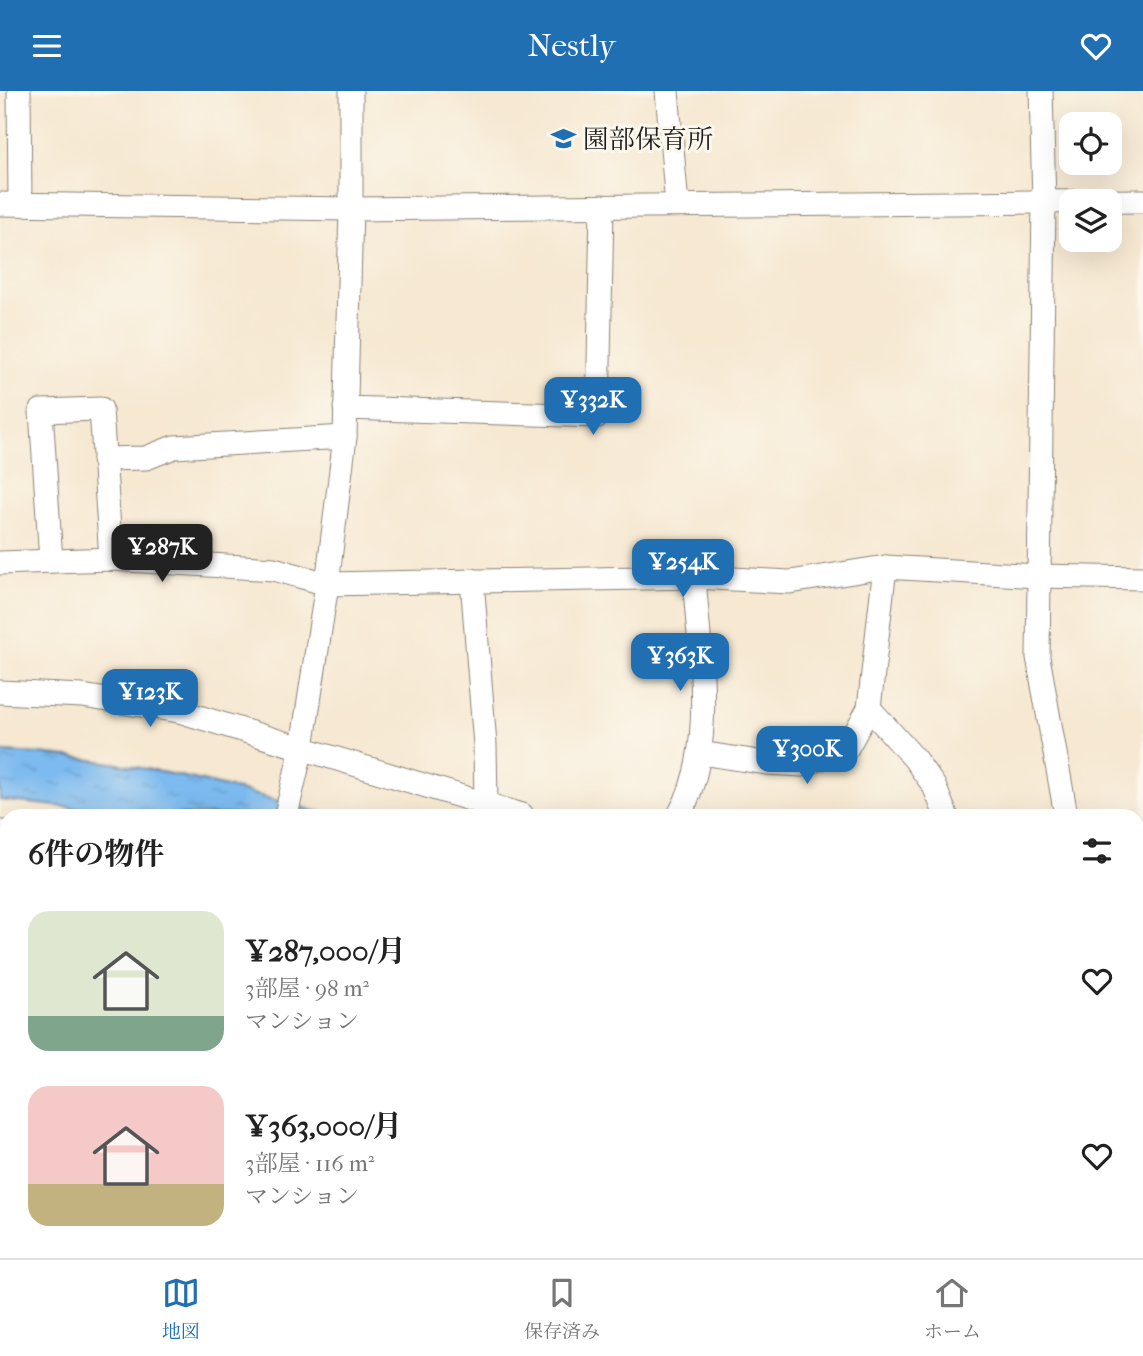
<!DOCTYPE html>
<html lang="ja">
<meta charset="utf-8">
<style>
body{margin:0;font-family:"IM FELL French Canon","Noto Serif JP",serif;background:#f2f2f2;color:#222;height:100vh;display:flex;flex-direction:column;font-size:26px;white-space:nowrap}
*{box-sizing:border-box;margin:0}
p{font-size:23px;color:#767676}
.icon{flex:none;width:38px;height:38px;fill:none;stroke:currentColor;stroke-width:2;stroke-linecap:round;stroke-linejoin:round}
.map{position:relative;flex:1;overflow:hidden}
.panel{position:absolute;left:0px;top:718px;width:1144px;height:450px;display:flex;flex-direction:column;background:#fff;border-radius:21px 21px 0 0;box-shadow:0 7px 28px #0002}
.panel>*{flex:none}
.tools{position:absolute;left:1059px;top:21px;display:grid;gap:14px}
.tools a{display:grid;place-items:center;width:63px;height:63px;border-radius:14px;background:#fff;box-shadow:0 7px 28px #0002;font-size:35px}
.price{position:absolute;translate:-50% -60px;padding:0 16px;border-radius:14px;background:#1f6fb2;color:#fff;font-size:23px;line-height:46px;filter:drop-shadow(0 2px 4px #0008)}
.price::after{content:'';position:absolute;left:50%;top:42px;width:21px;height:16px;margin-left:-10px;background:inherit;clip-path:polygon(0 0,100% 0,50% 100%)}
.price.selected{background:#222;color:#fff}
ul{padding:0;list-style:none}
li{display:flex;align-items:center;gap:21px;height:175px;padding:0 28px}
li span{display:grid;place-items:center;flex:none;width:196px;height:140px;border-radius:21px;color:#555}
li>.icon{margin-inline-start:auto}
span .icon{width:84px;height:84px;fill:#fffc;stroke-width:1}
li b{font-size:30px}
h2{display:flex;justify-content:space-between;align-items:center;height:84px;padding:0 28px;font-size:30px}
header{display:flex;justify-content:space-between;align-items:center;height:91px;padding:0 28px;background:#1f6fb2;color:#fff;font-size:32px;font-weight:600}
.tab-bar{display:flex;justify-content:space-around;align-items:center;height:98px;border-top:2px solid #e0e0e0;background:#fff;font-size:19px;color:#767676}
.tab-bar a{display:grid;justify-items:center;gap:4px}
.tab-bar .selected{color:#1f6fb2}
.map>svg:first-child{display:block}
.water{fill:url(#water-ripples);stroke:#4c6b86;stroke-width:2}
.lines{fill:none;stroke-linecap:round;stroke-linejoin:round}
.minor-casing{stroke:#898276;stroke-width:25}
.minor{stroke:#fff;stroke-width:23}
.labels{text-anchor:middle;stroke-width:6;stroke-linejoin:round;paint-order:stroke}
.poi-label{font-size:26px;fill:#1c1c1c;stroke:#fbf7ec;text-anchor:start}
</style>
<header><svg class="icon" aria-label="menu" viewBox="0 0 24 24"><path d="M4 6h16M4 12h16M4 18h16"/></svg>Nestly<svg class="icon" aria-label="heart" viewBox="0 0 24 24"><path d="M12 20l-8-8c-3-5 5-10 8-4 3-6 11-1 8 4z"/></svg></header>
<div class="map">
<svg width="1143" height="1167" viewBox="0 0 1143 1167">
<defs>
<pattern id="water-ripples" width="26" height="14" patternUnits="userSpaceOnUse" patternTransform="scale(1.75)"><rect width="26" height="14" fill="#7bbaef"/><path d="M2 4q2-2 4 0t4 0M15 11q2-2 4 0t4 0" fill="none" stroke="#6a9fcc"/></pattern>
</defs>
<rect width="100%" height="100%" fill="#fbf7ec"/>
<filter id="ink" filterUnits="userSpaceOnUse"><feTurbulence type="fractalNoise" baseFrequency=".0143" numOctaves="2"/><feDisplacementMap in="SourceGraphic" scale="14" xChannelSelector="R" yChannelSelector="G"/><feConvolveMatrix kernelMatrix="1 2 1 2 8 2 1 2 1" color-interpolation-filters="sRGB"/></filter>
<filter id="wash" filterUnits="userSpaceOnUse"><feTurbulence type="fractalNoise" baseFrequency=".00686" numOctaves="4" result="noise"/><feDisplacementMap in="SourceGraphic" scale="28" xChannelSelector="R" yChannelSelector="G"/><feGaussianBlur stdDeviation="1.57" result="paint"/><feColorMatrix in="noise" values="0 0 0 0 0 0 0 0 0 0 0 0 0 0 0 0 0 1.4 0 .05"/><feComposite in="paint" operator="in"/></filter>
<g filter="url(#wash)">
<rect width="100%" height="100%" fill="#f6e8d1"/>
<g class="water">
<path d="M 0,661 C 112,664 222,693 329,724 L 137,724 L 113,718 L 85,718 L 0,709 Z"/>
<path d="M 992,1160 L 1025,1160 L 1031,1167 L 997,1167 Z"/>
<path d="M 1058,1160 L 1098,1160 L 1102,1167 L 1060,1167 Z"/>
</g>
</g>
<g filter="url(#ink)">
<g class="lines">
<defs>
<g id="minor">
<path d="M 19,0 L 20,113"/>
<path d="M 667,0 L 677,114"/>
<path d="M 1041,0 L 1044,110 L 1038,566 L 1066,724"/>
<path d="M 0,113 L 351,118 L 1143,110"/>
<path d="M 345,317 L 598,325 L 602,115"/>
<path d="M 104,368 L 146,367 L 174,356 L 345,346"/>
<path d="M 51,470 L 41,320 L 101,318 L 111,468"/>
<path d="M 0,472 L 111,468 L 274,478 L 327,493 L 694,486 L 790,491 L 885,476 L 1037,485 L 1143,487"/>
<path d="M 885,476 L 869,617 L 914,667 L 934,695 L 946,724"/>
<path d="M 472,489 L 485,654 L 486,712"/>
<path d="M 0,601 L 82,605 L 179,620 L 522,724"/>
<path d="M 700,662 L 766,672 L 802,674 L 847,657 L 869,617"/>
<path d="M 286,724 L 302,656 L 327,493 L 345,346 L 351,118 L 351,0"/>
<path d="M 679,724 C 717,657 699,561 694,486"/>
<path d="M 0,741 L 7,741"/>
<path d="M 1138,878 L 1143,877"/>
<path d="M 0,940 L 7,940"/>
<path d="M 1138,999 L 1143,1009"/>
<path d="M 1138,1145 L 1143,1152"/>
<path d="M 0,1151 L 7,1151"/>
<path d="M 456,1160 L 520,1164 L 520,1167"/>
<path d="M 651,1160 L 654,1167"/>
<path d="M 43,1167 L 44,1160"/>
<path d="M 202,1167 L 202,1160"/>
</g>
</defs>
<use href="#minor" class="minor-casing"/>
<use href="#minor" class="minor"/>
</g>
</g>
<defs>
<symbol id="school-bare" viewBox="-9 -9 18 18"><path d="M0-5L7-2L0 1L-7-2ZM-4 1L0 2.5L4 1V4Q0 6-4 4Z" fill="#1f6fb2" stroke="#fbf7ec" stroke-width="2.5" paint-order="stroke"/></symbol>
</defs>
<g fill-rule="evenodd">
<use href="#school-bare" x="546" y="30" width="35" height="35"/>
</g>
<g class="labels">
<g class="poi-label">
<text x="583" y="57">園部保育所</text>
</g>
</g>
</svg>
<div class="tools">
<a><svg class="icon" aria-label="locate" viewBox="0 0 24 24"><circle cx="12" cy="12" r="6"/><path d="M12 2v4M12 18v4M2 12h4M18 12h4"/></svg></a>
<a><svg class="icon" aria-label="layers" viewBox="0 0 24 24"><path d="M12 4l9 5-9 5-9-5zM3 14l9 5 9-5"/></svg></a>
</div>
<b class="price" style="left:593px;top:346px">¥332K</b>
<b class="price selected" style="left:162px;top:493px">¥287K</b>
<b class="price" style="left:683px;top:508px">¥254K</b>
<b class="price" style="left:680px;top:602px">¥363K</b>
<b class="price" style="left:150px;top:638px">¥123K</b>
<b class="price" style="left:807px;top:695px">¥300K</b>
<section class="panel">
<h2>6件の物件<svg class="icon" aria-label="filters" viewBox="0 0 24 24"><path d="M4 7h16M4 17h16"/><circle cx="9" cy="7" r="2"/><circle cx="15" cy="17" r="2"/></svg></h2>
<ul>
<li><span style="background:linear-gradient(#dfe7d0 75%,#7fa58c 0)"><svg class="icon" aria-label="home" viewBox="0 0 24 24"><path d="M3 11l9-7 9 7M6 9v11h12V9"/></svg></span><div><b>¥287,000/月</b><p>3部屋 · 98 m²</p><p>マンション</p></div><svg class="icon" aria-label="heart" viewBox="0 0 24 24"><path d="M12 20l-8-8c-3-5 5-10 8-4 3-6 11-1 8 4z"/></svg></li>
<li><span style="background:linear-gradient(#f6c9c9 70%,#c2b280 0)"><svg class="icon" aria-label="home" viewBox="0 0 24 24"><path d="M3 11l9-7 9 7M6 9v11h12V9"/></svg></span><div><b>¥363,000/月</b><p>3部屋 · 116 m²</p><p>マンション</p></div><svg class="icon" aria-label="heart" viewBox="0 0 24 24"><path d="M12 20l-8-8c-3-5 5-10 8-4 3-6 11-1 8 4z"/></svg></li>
</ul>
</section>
</div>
<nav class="tab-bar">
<a class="selected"><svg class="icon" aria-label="map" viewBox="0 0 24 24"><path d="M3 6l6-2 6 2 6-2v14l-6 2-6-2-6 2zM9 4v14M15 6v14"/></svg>地図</a>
<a><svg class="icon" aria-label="saved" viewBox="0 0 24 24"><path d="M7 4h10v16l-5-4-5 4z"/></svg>保存済み</a>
<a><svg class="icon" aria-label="home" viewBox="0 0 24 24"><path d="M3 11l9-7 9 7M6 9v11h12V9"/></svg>ホーム</a>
</nav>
